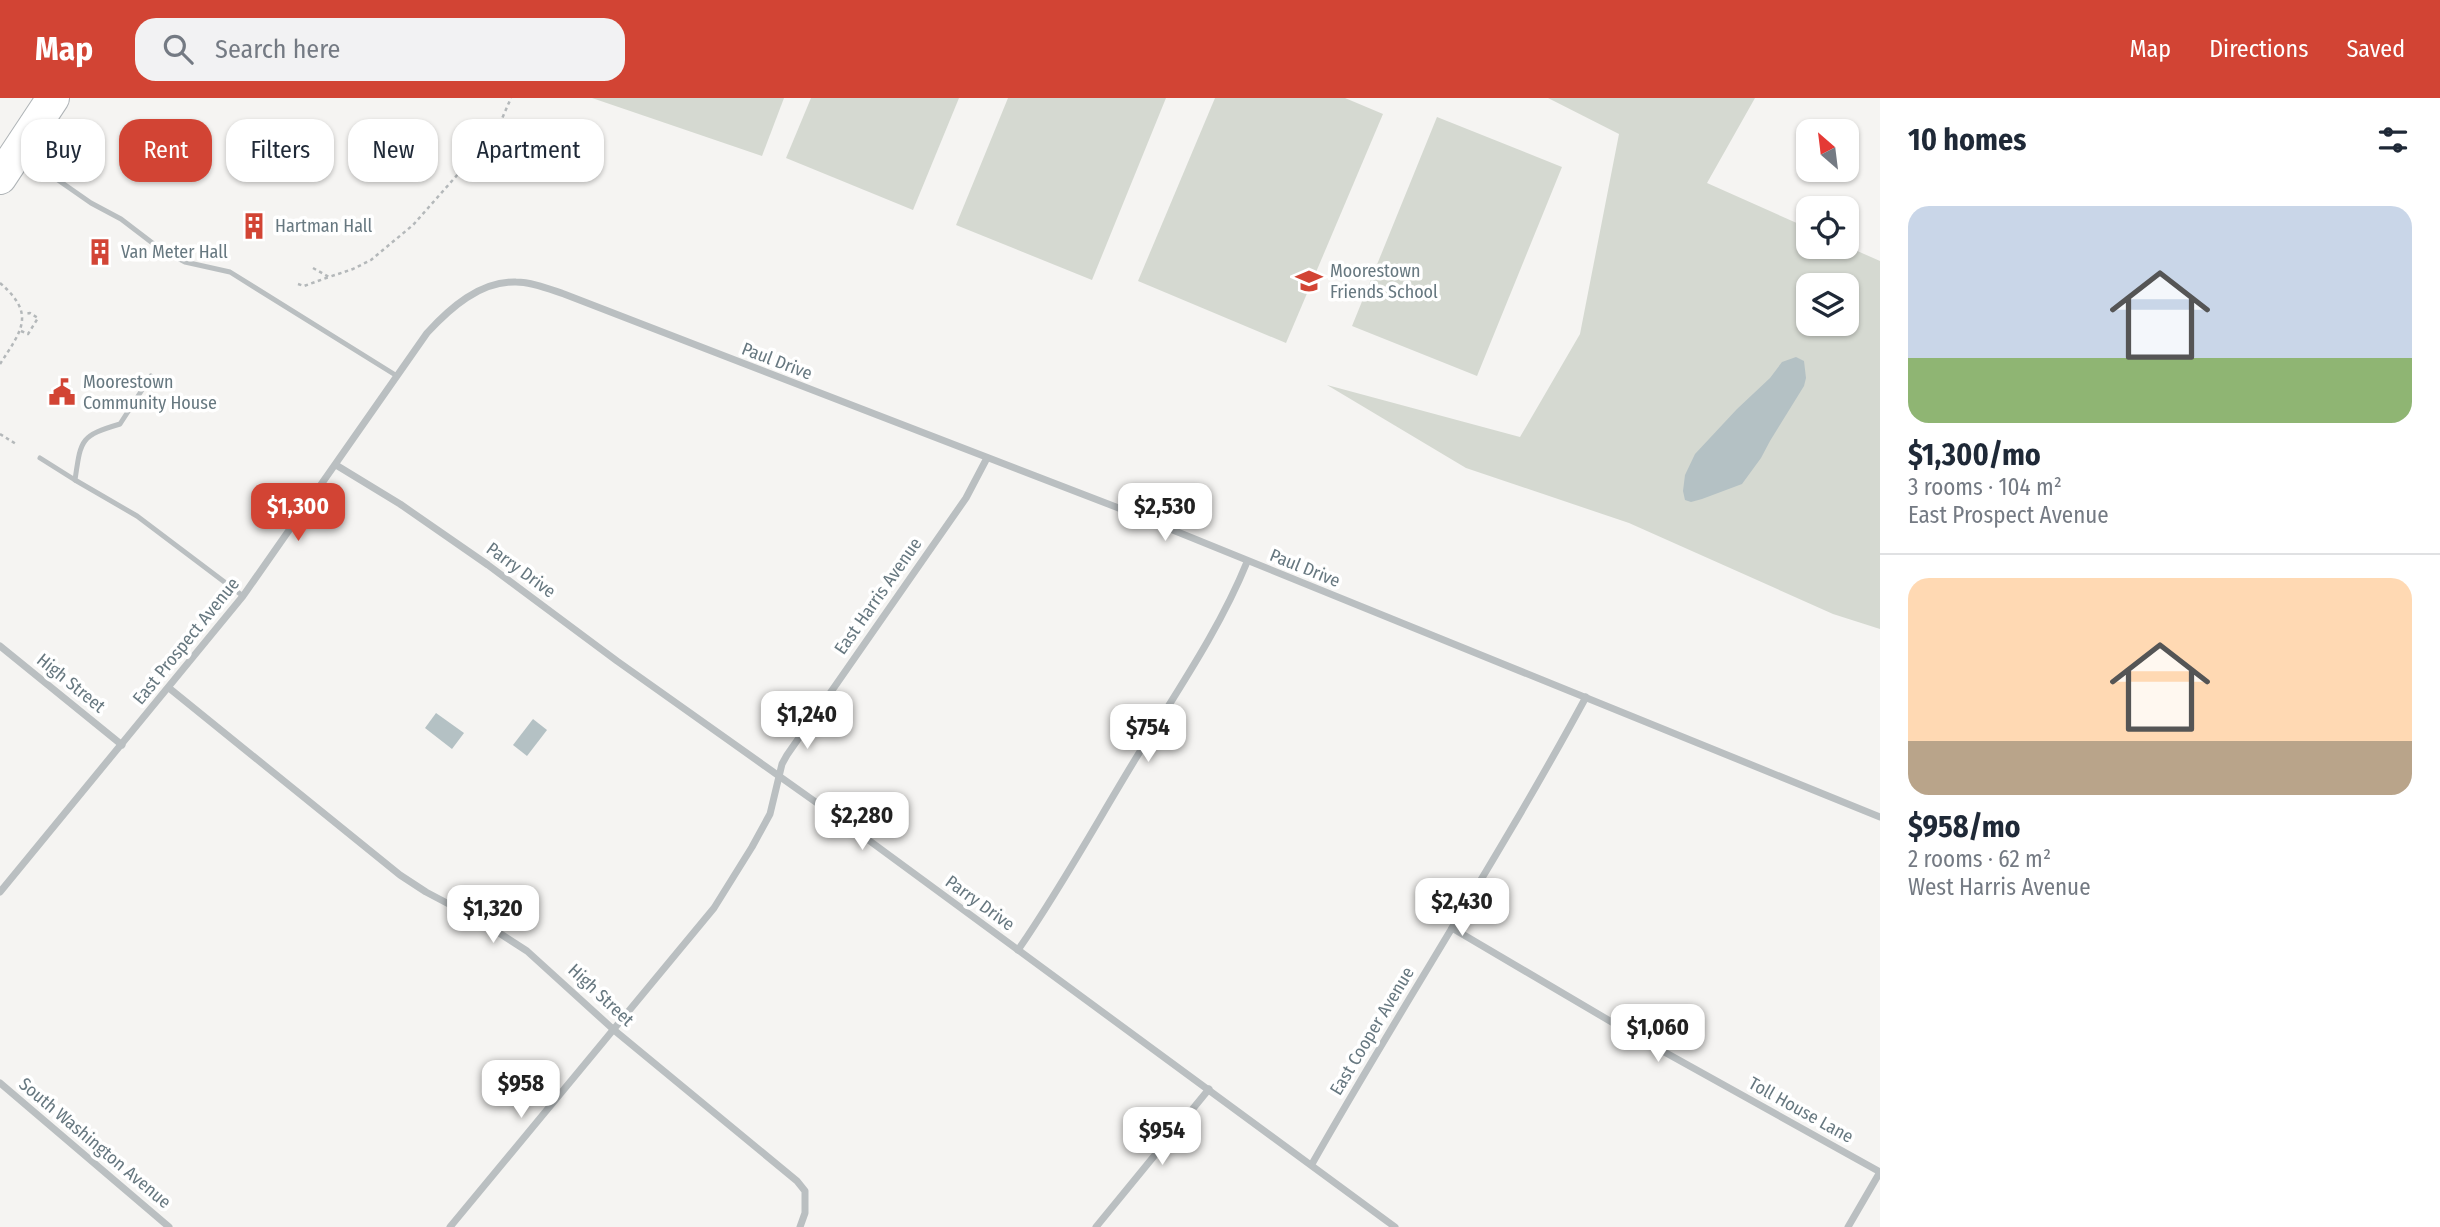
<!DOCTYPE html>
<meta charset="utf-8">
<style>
body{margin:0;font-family:"Fira Sans Condensed",sans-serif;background:#f2f2f3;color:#1f2937;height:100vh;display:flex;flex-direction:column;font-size:26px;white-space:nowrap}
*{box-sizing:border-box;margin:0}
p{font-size:23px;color:#747a83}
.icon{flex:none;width:38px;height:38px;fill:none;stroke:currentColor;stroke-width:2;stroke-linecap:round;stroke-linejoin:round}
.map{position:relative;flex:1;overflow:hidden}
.drawer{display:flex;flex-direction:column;background:#fff;width:560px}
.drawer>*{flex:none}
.guide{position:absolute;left:21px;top:21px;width:665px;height:63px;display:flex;gap:14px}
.needle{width:46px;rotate:332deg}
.buttons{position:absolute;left:1796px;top:21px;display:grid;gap:14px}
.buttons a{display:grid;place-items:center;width:63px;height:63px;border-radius:14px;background:#fff;box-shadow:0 2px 5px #0004;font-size:35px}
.price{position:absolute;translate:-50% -60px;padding:0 16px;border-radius:14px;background:#fff;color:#222;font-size:23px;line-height:46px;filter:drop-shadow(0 2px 4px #0008)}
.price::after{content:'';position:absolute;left:50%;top:42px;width:21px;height:16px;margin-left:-10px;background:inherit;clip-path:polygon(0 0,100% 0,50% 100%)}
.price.selected{background:#d24434;color:#fff}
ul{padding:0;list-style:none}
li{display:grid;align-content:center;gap:14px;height:371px;padding:0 28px}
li+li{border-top:2px solid #e0e1e3}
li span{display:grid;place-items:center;height:217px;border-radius:21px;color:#555}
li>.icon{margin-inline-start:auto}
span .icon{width:126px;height:126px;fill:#fffc;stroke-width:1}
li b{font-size:30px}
h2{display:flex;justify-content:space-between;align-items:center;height:84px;padding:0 28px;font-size:30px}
.tag{padding:0 24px;border-radius:21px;background:#fff;box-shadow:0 2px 5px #0004;font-size:24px;line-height:63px}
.tag.selected{background:#d24434;color:#fff}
header{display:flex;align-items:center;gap:42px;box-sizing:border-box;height:98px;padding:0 35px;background:#d24434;color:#fff}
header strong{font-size:33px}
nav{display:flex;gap:38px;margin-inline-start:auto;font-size:24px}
.search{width:490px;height:63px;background:#f2f2f3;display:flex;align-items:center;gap:18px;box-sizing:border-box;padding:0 24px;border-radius:21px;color:#747a83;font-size:26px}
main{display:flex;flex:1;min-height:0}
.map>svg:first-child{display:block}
.green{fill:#d5d9d1;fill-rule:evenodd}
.water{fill:#b4c1c4}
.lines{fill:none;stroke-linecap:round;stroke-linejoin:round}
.primary-casing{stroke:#aeb3b6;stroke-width:34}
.path{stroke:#b4b8ba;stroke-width:2.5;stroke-dasharray:3.5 3.5;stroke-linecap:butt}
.service{stroke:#babfc1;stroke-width:5}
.minor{stroke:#babfc1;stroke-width:7}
.primary{stroke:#fff;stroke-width:32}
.labels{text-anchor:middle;stroke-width:7;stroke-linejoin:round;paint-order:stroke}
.poi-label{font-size:18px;fill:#677880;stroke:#fff;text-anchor:start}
.street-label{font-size:18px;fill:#677880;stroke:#fff}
</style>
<header>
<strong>Map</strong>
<div class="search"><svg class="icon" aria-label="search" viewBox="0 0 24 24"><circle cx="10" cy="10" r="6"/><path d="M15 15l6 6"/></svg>Search here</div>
<nav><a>Map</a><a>Directions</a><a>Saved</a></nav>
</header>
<main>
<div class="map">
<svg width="1880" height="1129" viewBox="0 0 1880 1129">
<rect width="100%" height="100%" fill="#f5f4f2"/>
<g class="green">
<path d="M 592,0 L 784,0 L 762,58 Z"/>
<path d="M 811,0 L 959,0 L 913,112 L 786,60 Z"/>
<path d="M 1008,0 L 1166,0 L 1092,182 L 956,127 Z"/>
<path d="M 1215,0 L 1345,0 L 1383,16 L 1286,245 L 1138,183 Z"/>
<path d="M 1548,0 L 1755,0 L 1707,85 L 1808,130 L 1808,149 L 1846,148 L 1880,163 L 1880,531 L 1833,516 L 1629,425 L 1466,370 L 1327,287 L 1520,339 L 1580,236 L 1619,36 ZM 1808,187 L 1846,187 L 1846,226 L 1808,226 Z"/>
<path d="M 1437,19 L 1562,69 L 1477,278 L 1352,228 Z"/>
</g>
<g class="water">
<path d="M 1796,259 L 1804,263 L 1806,280 L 1804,288 L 1770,343 L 1761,360 L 1742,386 L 1702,401 L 1691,404 L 1685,402 L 1683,393 L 1685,377 L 1695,356 L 1737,311 L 1770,280 L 1782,264 Z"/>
<path d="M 436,615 L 464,635 L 452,651 L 425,630 Z"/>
<path d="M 533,621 L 547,632 L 527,658 L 513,647 Z"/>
</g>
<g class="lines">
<defs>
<path id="primary" d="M 0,80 L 53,0"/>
</defs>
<use href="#primary" class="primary-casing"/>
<g class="path">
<path d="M 313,170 L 329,179 L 353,171 L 371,162 L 413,127 L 497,32 L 511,0"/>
<path d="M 0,185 C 36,216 22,232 0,266"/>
<path d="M 298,186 L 304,188 L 329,179"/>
<path d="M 21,233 L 28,236 L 38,220 L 30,215 L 24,216"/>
<path d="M 0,336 L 16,346"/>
</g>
<g class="service">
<path d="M 25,59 L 91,105 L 121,121 L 159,150 L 185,164 L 230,174 L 397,278"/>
<path d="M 151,278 L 120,326 C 80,338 81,341 75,382 L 137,418 L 243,498"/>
<path d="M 40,360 L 75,382"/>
</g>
<g class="minor">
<path d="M 336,367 L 400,406 L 488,467 L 617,563 L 848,727 L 1395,1129"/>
<path d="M 0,548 L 122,647"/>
<path d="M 169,590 L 400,777 L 426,794 L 479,822 L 527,853 L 614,932 L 797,1083 L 805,1093 L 805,1115 L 800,1129"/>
<path d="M 0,794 L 243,498 L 427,235 C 450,210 480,183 516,184 C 532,184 549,191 564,196 L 1116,409 L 1880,719"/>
<path d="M 1452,830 L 1632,936 L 1880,1074"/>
<path d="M 1018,852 C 1061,790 1097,724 1136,660 C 1175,596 1219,533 1247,464"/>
<path d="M 0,985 L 169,1129"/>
<path d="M 1312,1066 C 1401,909 1500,758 1586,599"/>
<path d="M 450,1129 L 714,810 L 752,749 L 770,716 L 782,666 L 787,657 L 966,400 L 987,360"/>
<path d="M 1096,1129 L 1209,991"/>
<path d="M 1848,1129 L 1880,1074"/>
</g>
<use href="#primary" class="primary"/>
</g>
<defs>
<symbol id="building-bare" viewBox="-9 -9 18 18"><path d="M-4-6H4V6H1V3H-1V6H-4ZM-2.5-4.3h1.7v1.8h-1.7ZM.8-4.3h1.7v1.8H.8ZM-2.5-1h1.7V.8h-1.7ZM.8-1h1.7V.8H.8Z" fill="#d24434" stroke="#fff" stroke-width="2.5" paint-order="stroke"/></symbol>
<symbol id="school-bare" viewBox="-9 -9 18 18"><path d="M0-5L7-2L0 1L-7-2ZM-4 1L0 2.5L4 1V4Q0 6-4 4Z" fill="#d24434" stroke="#fff" stroke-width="2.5" paint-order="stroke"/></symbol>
<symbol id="civic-bare" viewBox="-9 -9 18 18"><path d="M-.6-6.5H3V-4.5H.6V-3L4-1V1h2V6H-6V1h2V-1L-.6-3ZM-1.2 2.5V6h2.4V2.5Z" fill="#d24434" stroke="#fff" stroke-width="2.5" paint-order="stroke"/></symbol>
</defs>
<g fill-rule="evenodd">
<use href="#building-bare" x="235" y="109" width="38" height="38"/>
<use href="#building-bare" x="81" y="135" width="38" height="38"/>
<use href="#school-bare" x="1290" y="164" width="38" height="38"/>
<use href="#civic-bare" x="43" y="275" width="38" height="38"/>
</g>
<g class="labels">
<g class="poi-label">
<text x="275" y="134">Hartman Hall</text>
<text x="121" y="160">Van Meter Hall</text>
<text x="1330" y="179">Moorestown<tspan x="1330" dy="21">Friends School</tspan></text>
<text x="83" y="290">Moorestown<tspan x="83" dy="21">Community House</tspan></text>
</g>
<g class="street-label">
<text transform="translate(777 263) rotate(21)" y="6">Paul Drive</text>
<text transform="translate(1305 470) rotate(22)" y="6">Paul Drive</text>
<text transform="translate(521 472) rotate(36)" y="6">Parry Drive</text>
<text transform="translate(878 498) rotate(-55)" y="6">East Harris Avenue</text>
<text transform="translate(186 543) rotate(-51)" y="6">East Prospect Avenue</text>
<text transform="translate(71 585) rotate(39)" y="6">High Street</text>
<text transform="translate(980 805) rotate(36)" y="6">Parry Drive</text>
<text transform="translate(601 897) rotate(43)" y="6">High Street</text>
<text transform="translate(1372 933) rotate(-59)" y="6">East Cooper Avenue</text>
<text transform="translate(1801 1012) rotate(29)" y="6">Toll House Lane</text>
<text transform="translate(95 1045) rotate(40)" y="6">South Washington Avenue</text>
</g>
</g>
</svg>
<div class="buttons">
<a><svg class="needle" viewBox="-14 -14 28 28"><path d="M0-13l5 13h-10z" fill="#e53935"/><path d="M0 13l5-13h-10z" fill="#747a83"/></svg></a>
<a><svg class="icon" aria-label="locate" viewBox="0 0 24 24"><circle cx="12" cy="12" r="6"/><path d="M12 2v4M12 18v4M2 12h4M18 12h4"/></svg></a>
<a><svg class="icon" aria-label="layers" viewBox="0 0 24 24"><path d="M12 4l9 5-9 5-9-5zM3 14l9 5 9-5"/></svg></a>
</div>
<b class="price selected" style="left:298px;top:445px">$1,300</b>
<b class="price" style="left:1165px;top:445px">$2,530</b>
<b class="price" style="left:807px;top:653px">$1,240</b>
<b class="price" style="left:1148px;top:666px">$754</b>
<b class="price" style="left:862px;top:754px">$2,280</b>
<b class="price" style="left:1462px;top:840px">$2,430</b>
<b class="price" style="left:493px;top:847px">$1,320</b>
<b class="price" style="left:1658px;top:966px">$1,060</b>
<b class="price" style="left:521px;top:1022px">$958</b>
<b class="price" style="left:1162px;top:1069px">$954</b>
<div class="guide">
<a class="tag">Buy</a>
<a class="tag selected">Rent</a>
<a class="tag">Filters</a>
<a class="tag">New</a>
<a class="tag">Apartment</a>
</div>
</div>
<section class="drawer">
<h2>10 homes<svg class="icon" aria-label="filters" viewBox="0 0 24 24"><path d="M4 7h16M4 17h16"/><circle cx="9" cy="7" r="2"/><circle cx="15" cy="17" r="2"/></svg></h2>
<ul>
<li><span style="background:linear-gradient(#c9d6e8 70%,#8fb573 0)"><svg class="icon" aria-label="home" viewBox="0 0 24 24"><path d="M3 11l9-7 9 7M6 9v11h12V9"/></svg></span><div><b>$1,300/mo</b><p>3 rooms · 104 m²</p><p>East Prospect Avenue</p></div></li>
<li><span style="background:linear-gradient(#ffd9b3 75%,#b9a48a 0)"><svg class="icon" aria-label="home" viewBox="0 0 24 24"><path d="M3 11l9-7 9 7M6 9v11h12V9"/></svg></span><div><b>$958/mo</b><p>2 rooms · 62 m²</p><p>West Harris Avenue</p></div></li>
</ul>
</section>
</main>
